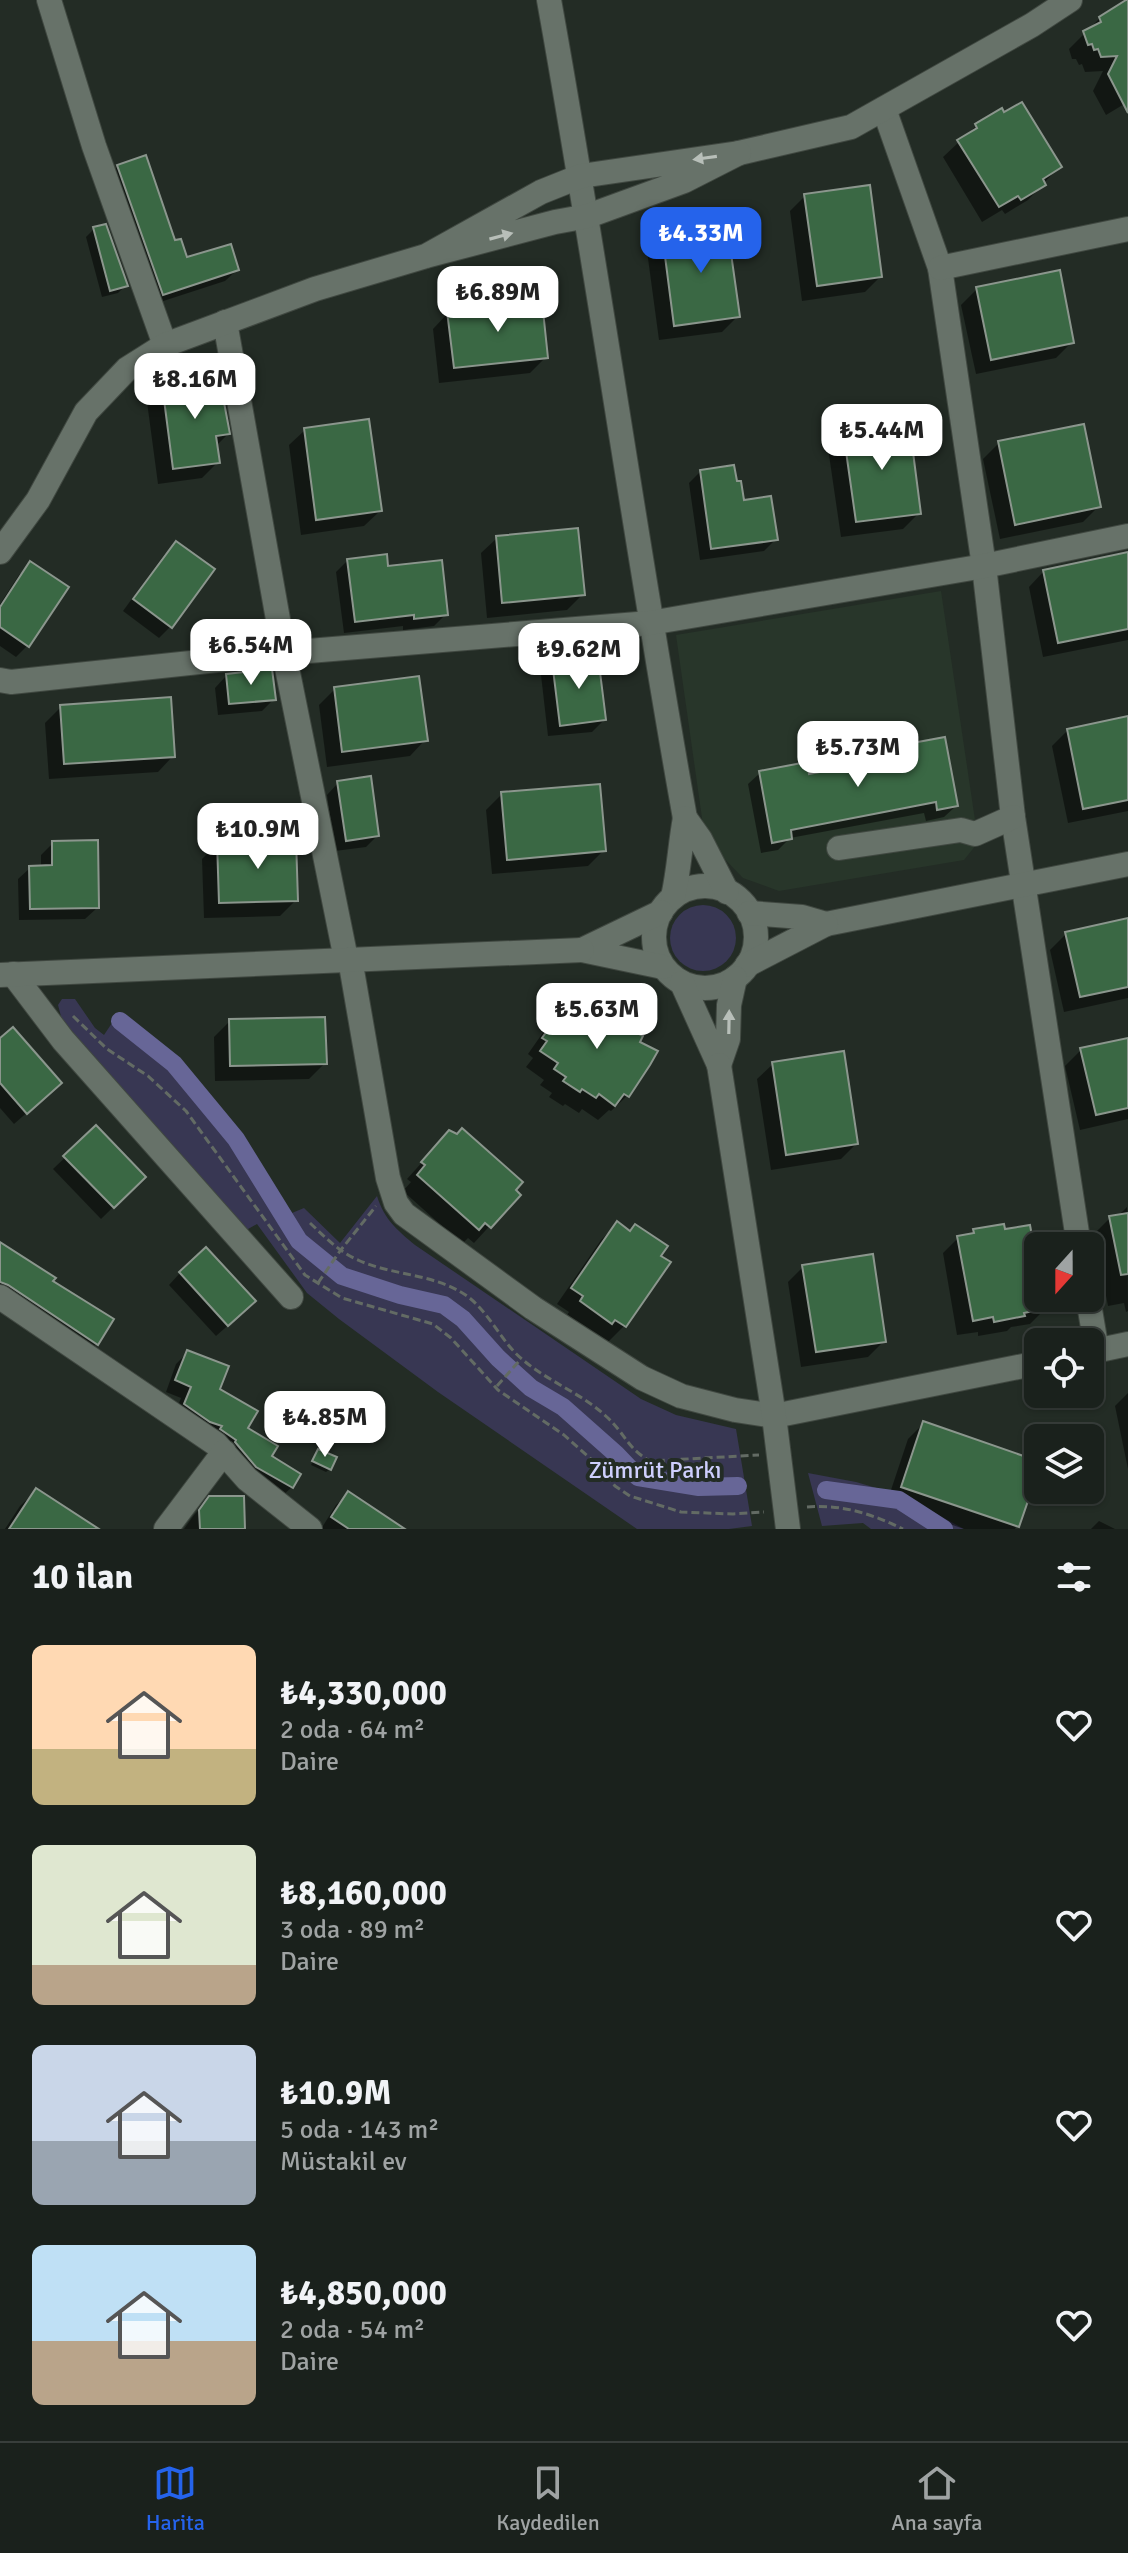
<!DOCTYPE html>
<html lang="tr">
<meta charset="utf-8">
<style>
body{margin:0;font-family:Signika,sans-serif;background:#272e29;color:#f1f3f6;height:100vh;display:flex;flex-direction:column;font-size:30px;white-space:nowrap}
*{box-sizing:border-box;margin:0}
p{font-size:26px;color:#9fa3a3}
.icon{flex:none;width:44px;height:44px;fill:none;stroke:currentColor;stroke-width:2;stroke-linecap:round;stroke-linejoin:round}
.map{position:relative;height:1529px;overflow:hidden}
.details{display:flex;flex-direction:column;background:#1a211c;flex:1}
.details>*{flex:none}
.needle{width:52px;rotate:201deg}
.buttons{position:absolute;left:1024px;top:1232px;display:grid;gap:16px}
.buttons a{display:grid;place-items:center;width:80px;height:80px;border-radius:12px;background:#1a211c;box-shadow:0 2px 6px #0004,0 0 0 2px #383e3b;font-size:40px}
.price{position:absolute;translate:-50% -68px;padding:0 18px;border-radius:16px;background:#fff;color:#222;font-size:26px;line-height:52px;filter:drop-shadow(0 2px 4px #0008)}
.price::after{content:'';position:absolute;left:50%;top:48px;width:24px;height:18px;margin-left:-12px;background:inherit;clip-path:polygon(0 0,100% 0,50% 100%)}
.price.current{background:#2563eb;color:#fff}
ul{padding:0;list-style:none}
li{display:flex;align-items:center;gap:24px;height:200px;padding:0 32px}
li span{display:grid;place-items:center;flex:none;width:224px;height:160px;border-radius:12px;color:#555}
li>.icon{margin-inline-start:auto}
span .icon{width:96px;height:96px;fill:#fffc;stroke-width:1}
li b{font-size:34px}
h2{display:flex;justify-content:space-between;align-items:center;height:96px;padding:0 32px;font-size:34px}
.dock{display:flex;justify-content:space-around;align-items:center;height:112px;border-top:2px solid #383e3b;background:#1a211c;font-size:22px;color:#9fa3a3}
.dock a{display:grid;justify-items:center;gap:4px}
.dock .current{color:#2563eb}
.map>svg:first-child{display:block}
.built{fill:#28362a}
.green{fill:#383753}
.shadow{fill:#0007}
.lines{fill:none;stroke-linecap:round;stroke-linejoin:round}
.canal{stroke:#676697;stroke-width:18}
.building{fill:#3a6844;stroke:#8b968d;stroke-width:2}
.minor-casing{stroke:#404841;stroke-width:26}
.path{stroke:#636b64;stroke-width:3;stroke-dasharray:8 4;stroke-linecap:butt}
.minor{stroke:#677269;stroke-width:24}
.oneway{fill:#b8bfb9}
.labels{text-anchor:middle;stroke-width:8;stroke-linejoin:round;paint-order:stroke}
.park-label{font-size:24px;fill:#cecffd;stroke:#232c25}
</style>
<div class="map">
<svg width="1128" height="1529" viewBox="0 0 1128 1529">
<rect width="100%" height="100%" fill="#232c25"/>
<path class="built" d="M 941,591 L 975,820 L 976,845 L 964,860 L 779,891 L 743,878 L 714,848 L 703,825 L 676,635 Z"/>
<g class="green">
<circle cx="703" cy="938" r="33"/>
<path d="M 62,999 L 75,999 L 95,1028 L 104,1035 L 118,1014 L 173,1057 L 237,1137 L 292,1213 L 304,1208 L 340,1243 L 377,1196 C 384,1219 397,1230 415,1245 L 641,1399 L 676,1415 L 736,1429 L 752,1526 L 729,1529 L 637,1529 L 438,1392 L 339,1319 L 307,1293 L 257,1224 L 241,1233 L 123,1098 L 62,1020 L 58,1005 Z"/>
<path d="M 808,1473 L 856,1482 L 904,1496 L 964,1529 L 871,1529 L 863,1523 L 822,1526 Z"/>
</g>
<g class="shadow">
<path d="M 1128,6 L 1128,105 L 1126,103 L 1106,115 L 1093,91 L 1103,71 L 1085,72 L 1082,64 L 1079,65 L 1076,59 L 1072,59 L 1069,49 L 1100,18 Z"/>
<path d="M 976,126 L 1059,167 L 1028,200 L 1005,214 L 1002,210 L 982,222 L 943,157 Z"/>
<path d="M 118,166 L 186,260 L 237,270 L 225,281 L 151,305 L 106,178 Z"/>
<path d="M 805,196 L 880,277 L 865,292 L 802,301 L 790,211 Z"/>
<path d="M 94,229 L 126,285 L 118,293 L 102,297 L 86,237 Z"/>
<path d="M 663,235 L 738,316 L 722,332 L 659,340 L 647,251 Z"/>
<path d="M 977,289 L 1072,342 L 1056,358 L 976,374 L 961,305 Z"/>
<path d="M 448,313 L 546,357 L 530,373 L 439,383 L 433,329 Z"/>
<path d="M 162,386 L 228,434 L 216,446 L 218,462 L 202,478 L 158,484 L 147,402 Z"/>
<path d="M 305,430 L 380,511 L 364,526 L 301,535 L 289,445 Z"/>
<path d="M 844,432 L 919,513 L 903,529 L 841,537 L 828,448 Z"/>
<path d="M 999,443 L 1099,506 L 1083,522 L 1000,539 L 983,459 Z"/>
<path d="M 700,472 L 743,502 L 776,539 L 764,551 L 700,560 L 689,483 Z"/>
<path d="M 497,538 L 583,594 L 567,610 L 487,618 L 481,553 Z"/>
<path d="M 176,543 L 171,626 L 159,638 L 123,611 L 164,555 Z"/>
<path d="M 1128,554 L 1128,640 L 1043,657 L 1029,587 L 1044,571 Z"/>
<path d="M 348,560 L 387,568 L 446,614 L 434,626 L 403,630 L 403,626 L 344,633 L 336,572 Z"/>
<path d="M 31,564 L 28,645 L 16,657 L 0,646 L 0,604 L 19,575 Z"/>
<path d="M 553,663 L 604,720 L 592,732 L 548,736 L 541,675 Z"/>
<path d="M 226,676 L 274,699 L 262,711 L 218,715 L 215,688 Z"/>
<path d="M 335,689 L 425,740 L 410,756 L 327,767 L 319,705 Z"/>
<path d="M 61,707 L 173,756 L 158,772 L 49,779 L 45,723 Z"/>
<path d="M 1128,718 L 1128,811 L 1068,823 L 1052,746 L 1068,730 Z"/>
<path d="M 897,748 L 956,806 L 944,817 L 926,821 L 924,813 L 790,838 L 778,850 L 761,853 L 748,784 L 760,773 L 808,776 L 885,760 Z"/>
<path d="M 338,783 L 377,836 L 366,847 L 335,851 L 327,795 Z"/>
<path d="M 502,794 L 604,850 L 588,866 L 492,874 L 486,810 Z"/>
<path d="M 53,843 L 97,908 L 85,919 L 19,920 L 18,879 L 30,868 L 41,867 L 41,855 Z"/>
<path d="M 218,843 L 296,900 L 280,916 L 204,918 L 202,859 Z"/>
<path d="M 1128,920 L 1128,998 L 1064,1012 L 1050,950 L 1066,934 Z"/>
<path d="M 567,1005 L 627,1096 L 611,1111 L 609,1110 L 598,1120 L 582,1109 L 579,1113 L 565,1104 L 563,1106 L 549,1097 L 552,1093 L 540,1085 L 544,1080 L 526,1067 L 533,1058 L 528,1054 L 551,1021 Z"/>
<path d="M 230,1021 L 325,1063 L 309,1079 L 215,1081 L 214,1037 Z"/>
<path d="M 1128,1040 L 1128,1119 L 1080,1130 L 1065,1066 L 1081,1050 Z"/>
<path d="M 0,1041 L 47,1095 L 14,1124 L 0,1108 Z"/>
<path d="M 773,1064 L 856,1144 L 841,1159 L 771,1170 L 757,1079 Z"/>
<path d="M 96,1128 L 144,1177 L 101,1219 L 53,1169 Z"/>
<path d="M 434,1149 L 518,1195 L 474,1243 L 468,1238 L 462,1244 L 403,1191 L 411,1182 L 407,1179 Z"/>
<path d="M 1127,1207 L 1128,1311 L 1126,1312 L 1124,1303 L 1108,1306 L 1094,1234 L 1110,1218 L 1117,1217 Z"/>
<path d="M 617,1224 L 668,1263 L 624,1326 L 608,1342 L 598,1335 L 595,1338 L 565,1318 L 569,1312 L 557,1304 L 601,1240 Z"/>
<path d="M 974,1231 L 1004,1231 L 1038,1273 L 1038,1298 L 1043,1298 L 1046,1308 L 1030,1324 L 1011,1327 L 1007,1331 L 978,1336 L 978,1332 L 957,1335 L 943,1253 L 958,1238 L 969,1236 Z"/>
<path d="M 0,1244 L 50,1282 L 111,1319 L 96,1344 L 86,1355 L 0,1296 Z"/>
<path d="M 803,1267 L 884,1341 L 868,1357 L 801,1367 L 788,1282 Z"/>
<path d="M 180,1273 L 242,1313 L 216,1336 L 169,1285 Z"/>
<path d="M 188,1352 L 292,1487 L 280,1498 L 174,1416 L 181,1398 L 166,1392 L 176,1364 Z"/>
<path d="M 1128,1393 L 1128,1469 L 1115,1406 Z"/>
<path d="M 924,1423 L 1038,1463 L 1015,1529 L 964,1529 L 887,1502 L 908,1439 Z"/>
<path d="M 318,1451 L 330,1469 L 326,1472 L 311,1465 Z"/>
<path d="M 36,1491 L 88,1529 L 5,1529 L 20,1506 Z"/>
<path d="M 348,1494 L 401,1529 L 321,1529 L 336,1505 Z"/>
<path d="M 210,1498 L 243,1529 L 184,1529 L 194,1515 Z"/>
<path d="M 1099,1521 L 1115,1529 L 1091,1529 Z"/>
</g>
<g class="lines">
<g class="canal">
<path d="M 120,1021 L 174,1064 L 236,1139 L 299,1241 L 342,1276 L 400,1295 L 444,1305 L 463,1319 L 498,1358 L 531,1388 L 563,1407 L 616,1454 L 638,1477 L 699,1487 L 738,1486"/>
<path d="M 826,1490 L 899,1500 L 944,1529"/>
</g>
</g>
<g class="building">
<path d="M 1126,0 L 1128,0 L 1128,113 L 1108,74 L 1117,56 L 1101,57 L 1098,49 L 1094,50 L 1092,44 L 1088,45 L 1083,31 L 1101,22 L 1099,17 Z"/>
<path d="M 1022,102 L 1062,167 L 1043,179 L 1046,185 L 1021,200 L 1018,196 L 999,207 L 957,140 L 977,128 L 975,124 L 1002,108 L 1004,112 Z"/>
<path d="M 146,155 L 175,240 L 181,239 L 187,257 L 231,244 L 239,270 L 163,295 L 117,165 Z"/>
<path d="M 870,185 L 882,277 L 817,286 L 804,194 Z"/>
<path d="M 106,224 L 128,286 L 110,291 L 93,227 Z"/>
<path d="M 727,225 L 740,317 L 674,326 L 662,233 Z"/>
<path d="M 1060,270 L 1074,343 L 991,360 L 976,287 Z"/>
<path d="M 542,301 L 548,358 L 454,368 L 447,311 Z"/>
<path d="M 219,376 L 230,434 L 216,436 L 220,463 L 173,469 L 162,384 Z"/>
<path d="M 369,419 L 382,511 L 316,520 L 304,428 Z"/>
<path d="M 909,421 L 921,514 L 856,522 L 843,430 Z"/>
<path d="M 1084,424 L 1101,507 L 1015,525 L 998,441 Z"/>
<path d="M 734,465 L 737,481 L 741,481 L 744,500 L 771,496 L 778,540 L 711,549 L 700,470 Z"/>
<path d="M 578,528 L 585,595 L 502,603 L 496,536 Z"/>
<path d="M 176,541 L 215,569 L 172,628 L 133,599 Z"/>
<path d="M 1128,552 L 1128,629 L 1058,643 L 1043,570 Z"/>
<path d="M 387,554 L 388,566 L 442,560 L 448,615 L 414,619 L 414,615 L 355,622 L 347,559 Z"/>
<path d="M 30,561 L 69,587 L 29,647 L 0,627 L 0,607 Z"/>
<path d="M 598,656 L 606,720 L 560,726 L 552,661 Z"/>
<path d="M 272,669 L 276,700 L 229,704 L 226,674 Z"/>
<path d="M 419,676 L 428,741 L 342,752 L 334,687 Z"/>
<path d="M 171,697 L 175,757 L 64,764 L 60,705 Z"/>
<path d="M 1128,716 L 1128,800 L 1083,809 L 1067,729 Z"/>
<path d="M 945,737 L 958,806 L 937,810 L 936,802 L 791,830 L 792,839 L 772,843 L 759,771 L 807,762 L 809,774 L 898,757 L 896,746 Z"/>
<path d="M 371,776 L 379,836 L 346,841 L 337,781 Z"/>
<path d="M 600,784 L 606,851 L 507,860 L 501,792 Z"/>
<path d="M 296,839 L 298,901 L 219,903 L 217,841 Z"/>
<path d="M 98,840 L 99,908 L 30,909 L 29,866 L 52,865 L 52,841 Z"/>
<path d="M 1128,918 L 1128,987 L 1080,997 L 1065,932 Z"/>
<path d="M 578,994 L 595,1006 L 598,1001 L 627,1021 L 626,1027 L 643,1036 L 640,1042 L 658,1051 L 650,1065 L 629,1097 L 624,1094 L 615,1106 L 599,1094 L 596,1098 L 582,1089 L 580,1092 L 563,1081 L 566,1077 L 554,1069 L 558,1063 L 540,1051 L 547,1041 L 542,1038 L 567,1003 L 570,1005 Z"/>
<path d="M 325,1017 L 327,1064 L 230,1066 L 229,1019 Z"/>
<path d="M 13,1027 L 62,1083 L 27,1114 L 0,1083 L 0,1038 Z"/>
<path d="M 1128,1038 L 1128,1108 L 1096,1115 L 1080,1048 Z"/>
<path d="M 844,1051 L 858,1144 L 786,1155 L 772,1062 Z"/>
<path d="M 96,1125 L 146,1177 L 114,1208 L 63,1156 Z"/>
<path d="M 462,1128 L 523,1182 L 516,1190 L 521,1195 L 491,1228 L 485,1223 L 479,1230 L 417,1175 L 425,1165 L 421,1162 L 449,1130 L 457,1134 Z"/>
<path d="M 1128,1213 L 1128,1274 L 1121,1275 L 1109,1216 Z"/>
<path d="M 617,1221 L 630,1231 L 635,1224 L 668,1246 L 661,1256 L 671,1262 L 626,1327 L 615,1320 L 612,1324 L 580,1301 L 583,1296 L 571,1288 Z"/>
<path d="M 1004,1224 L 1005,1229 L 1030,1225 L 1038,1270 L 1038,1310 L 1024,1313 L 1025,1316 L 994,1322 L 993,1317 L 973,1321 L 957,1236 L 974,1233 L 973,1229 Z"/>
<path d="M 0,1242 L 56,1278 L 53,1281 L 114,1319 L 98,1345 L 8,1285 L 0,1282 Z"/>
<path d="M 206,1247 L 256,1301 L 228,1326 L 179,1272 Z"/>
<path d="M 873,1254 L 886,1342 L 816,1352 L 802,1265 Z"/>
<path d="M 187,1350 L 229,1366 L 220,1389 L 258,1411 L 248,1428 L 278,1446 L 272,1456 L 301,1474 L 293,1488 L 256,1467 L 235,1442 L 236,1440 L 220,1429 L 222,1426 L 210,1422 L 184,1404 L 191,1387 L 175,1380 Z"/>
<path d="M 923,1421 L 1038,1461 L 1038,1472 L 1019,1527 L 901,1487 Z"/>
<path d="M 318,1449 L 337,1457 L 331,1470 L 312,1461 Z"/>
<path d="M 36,1488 L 99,1529 L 9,1529 Z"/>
<path d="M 348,1491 L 405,1529 L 349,1529 L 331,1517 Z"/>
<path d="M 209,1496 L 244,1496 L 245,1529 L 200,1529 L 199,1510 Z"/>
</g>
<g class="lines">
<defs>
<g id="minor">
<path d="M 49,0 L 94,146 L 165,345"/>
<path d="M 549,0 C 598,272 636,546 685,818"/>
<path d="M 884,109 L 940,268 L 984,566 L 1013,817 L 1079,1246"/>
<path d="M 739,153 L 851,127 L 1032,25 L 1070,0"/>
<path d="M 940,268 L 1128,229"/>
<path d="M 225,322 L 284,653 L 346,959"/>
<path d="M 0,552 L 38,500 L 86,412 L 127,369 L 165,345 L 315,289 L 426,256 L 555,222 L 588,216 L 684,181 L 739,153 L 581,176 L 541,192 L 426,256"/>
<path d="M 0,680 L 11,682 L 284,653 L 650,623 L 984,566 L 1128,536"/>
<path d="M 839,848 L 961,830 L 975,834 L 1013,817"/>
<circle cx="705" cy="937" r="51"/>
<path d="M 673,897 C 679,871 680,845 685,818 L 700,839 L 727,892"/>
<path d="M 661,912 L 582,950 L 663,967"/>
<path d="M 826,924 L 1128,864"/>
<path d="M 350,959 L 388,1178 L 396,1203 L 404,1214 L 533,1308 L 642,1378 L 681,1396 L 735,1410 L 774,1416 L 1038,1363"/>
<path d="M 747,965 L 826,924 L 802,917 L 749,913"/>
<path d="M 13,974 L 63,1040 L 291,1297"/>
<path d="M 0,975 L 582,950"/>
<path d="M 682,983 L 719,1065 L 728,1039 L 729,1005 L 735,978"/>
<path d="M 719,1065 L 774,1416 L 788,1529"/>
<path d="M 0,1297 L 216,1444 L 247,1479 L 310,1529"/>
<path d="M 1088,1298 L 1097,1351"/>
<path d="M 1090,1352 L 1128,1344"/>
<path d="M 166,1529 L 224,1452"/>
</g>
</defs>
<use href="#minor" class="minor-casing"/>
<g class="path">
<path d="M 73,1016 L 107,1049 L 148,1076 L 186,1111 L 305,1275 L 342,1298 L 433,1324 L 451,1338 L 498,1390 L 564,1435 L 601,1468 L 615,1486 L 630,1496 L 681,1512 L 733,1514 L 764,1512"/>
<path d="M 310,1223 C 325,1237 339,1252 358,1260 C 393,1276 434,1273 467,1296 C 490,1313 501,1342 523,1360 C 549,1382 583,1394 608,1418 C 625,1434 628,1449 650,1461 L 759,1455"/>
<path d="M 318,1283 L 340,1251 L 376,1206"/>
<path d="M 497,1386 L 521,1359"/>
<path d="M 807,1507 C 842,1504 872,1514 903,1529"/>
</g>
<use href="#minor" class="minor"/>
</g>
<defs><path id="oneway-solid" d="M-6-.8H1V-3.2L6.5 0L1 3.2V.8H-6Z" transform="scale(2)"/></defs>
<g class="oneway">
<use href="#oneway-solid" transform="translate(705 158) rotate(172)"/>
<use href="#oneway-solid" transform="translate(501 236) rotate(-15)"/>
<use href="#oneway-solid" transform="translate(729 1022) rotate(-89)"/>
</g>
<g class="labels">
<g class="park-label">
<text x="655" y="1478">Zümrüt Parkı</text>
</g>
</g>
</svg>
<div class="buttons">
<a><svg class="needle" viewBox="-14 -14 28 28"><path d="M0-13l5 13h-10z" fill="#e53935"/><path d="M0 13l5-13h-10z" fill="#9fa3a3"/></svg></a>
<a><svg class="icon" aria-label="locate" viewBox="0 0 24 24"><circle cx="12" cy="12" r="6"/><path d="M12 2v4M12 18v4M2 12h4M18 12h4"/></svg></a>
<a><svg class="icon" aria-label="layers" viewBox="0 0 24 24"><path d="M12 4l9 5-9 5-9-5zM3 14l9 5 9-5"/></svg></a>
</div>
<b class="price current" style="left:701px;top:275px">₺4.33M</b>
<b class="price" style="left:498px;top:334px">₺6.89M</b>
<b class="price" style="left:195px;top:421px">₺8.16M</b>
<b class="price" style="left:882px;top:472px">₺5.44M</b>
<b class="price" style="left:251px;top:687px">₺6.54M</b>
<b class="price" style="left:579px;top:691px">₺9.62M</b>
<b class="price" style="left:858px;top:789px">₺5.73M</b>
<b class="price" style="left:258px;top:871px">₺10.9M</b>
<b class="price" style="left:597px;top:1051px">₺5.63M</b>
<b class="price" style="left:325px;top:1459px">₺4.85M</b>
</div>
<section class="details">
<h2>10 ilan<svg class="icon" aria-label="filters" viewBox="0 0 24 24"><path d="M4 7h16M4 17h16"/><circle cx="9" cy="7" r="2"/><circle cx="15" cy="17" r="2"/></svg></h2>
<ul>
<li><span style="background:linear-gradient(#ffd9b3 65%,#c2b280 0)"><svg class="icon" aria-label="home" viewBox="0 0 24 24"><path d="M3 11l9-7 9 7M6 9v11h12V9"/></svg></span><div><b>₺4,330,000</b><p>2 oda · 64 m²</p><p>Daire</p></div><svg class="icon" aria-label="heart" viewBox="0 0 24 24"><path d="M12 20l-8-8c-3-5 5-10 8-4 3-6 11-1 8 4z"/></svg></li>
<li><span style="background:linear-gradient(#dfe7d0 75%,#b9a48a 0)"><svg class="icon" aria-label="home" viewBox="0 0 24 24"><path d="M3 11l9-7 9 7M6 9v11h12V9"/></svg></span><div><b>₺8,160,000</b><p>3 oda · 89 m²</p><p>Daire</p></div><svg class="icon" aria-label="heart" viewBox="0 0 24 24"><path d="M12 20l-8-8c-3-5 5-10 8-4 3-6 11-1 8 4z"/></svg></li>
<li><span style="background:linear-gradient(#c9d6e8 60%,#9aa5b1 0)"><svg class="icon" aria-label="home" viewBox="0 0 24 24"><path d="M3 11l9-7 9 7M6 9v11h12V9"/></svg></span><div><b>₺10.9M</b><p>5 oda · 143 m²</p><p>Müstakil ev</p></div><svg class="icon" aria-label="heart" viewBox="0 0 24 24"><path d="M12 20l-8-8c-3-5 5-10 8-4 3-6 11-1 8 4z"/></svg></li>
<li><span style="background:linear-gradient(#bfe0f5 60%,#b9a48a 0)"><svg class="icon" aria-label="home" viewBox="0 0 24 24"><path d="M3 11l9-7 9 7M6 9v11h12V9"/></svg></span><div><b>₺4,850,000</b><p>2 oda · 54 m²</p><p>Daire</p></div><svg class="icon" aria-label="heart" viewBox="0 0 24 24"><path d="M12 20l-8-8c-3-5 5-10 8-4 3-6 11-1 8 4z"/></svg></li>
</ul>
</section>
<nav class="dock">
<a class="current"><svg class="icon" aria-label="map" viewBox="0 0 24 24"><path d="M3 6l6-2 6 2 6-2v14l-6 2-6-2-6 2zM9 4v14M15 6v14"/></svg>Harita</a>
<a><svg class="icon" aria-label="saved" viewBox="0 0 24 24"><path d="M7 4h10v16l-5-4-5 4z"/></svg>Kaydedilen</a>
<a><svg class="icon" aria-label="home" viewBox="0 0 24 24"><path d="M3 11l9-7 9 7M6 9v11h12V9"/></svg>Ana sayfa</a>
</nav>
